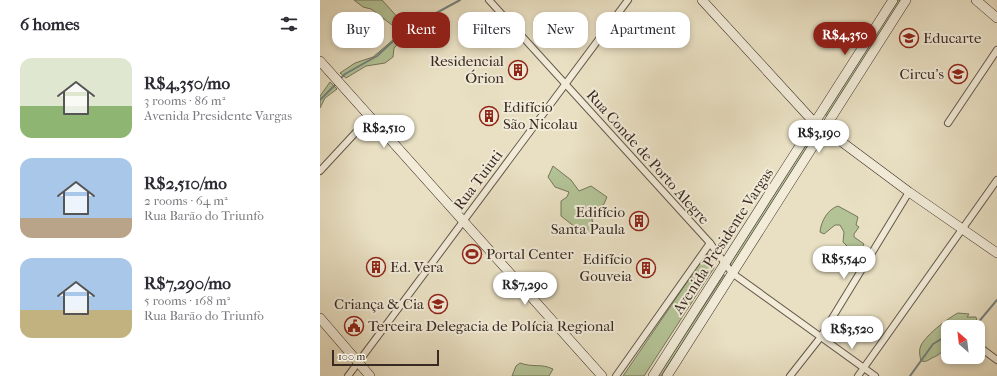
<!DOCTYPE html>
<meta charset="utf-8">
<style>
body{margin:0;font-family:"IM FELL French Canon",serif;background:#f2f2f3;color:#2b2b33;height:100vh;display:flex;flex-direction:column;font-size:15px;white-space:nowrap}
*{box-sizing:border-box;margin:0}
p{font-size:13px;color:#7c7c81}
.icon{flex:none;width:22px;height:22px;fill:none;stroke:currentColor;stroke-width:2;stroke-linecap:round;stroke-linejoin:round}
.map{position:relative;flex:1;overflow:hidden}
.details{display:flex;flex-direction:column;background:#fff;width:320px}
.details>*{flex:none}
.banner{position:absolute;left:12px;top:12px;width:380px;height:36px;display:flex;gap:8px}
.needle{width:26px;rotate:332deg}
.buttons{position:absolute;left:621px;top:320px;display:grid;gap:8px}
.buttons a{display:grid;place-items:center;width:44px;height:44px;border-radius:8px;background:#fff;box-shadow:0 2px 6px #0003;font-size:20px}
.scale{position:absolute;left:12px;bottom:10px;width:107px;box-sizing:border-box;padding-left:4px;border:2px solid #392923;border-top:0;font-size:11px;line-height:14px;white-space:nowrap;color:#392923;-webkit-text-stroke:3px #f1ebd8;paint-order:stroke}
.price{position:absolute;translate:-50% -34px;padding:0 9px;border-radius:14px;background:#fff;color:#222;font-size:13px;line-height:26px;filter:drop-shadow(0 1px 2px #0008)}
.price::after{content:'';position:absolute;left:50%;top:24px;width:12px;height:9px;margin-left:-6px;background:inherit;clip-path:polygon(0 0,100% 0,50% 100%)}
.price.selected{background:#8f2418;color:#fff}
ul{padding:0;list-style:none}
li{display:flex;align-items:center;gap:12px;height:100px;padding:0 20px}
li span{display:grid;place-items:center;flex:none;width:112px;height:80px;border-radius:12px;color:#555}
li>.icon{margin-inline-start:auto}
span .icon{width:48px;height:48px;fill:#fffc;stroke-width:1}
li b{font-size:17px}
h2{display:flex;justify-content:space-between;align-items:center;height:48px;padding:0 20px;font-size:17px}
.tag{padding:0 14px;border-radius:12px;background:#fff;box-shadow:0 2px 6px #0003;font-size:14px;line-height:36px}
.tag.selected{background:#8f2418;color:#fff}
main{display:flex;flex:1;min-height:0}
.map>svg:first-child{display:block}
.green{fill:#b3c396;stroke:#76765c}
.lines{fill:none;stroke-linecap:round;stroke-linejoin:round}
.stream{stroke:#73817d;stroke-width:2}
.street-casing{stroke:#65574b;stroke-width:8}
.secondary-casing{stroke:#392923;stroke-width:10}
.street{stroke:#f1ebd8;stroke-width:6}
.secondary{stroke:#f1ebd8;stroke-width:9}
.labels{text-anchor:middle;stroke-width:4;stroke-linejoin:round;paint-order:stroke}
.poi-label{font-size:15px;fill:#392923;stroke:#f1ebd8;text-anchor:start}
.street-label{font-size:15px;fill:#392923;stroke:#f1ebd8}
</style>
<main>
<section class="details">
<h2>6 homes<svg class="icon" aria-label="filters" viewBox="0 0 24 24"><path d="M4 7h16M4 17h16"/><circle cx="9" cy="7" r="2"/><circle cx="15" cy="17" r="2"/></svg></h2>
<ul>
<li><span style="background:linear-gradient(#dfe7d0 60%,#8fb573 0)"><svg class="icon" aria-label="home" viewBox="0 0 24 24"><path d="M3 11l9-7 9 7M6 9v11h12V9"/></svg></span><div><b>R$4,350/mo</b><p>3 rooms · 86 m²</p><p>Avenida Presidente Vargas</p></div></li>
<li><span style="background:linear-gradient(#a9c7e8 75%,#b9a48a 0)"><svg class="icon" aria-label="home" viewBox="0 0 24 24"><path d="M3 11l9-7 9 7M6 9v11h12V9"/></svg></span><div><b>R$2,510/mo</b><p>2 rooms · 64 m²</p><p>Rua Barão do Triunfo</p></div></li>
<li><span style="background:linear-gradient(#a9c7e8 65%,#c2b280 0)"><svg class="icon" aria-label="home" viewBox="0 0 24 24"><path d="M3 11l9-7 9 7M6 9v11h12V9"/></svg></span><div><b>R$7,290/mo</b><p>5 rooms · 168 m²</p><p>Rua Barão do Triunfo</p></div></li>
</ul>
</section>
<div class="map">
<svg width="677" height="376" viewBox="0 0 677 376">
<rect width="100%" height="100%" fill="#e9e0c3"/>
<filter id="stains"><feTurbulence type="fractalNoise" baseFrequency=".005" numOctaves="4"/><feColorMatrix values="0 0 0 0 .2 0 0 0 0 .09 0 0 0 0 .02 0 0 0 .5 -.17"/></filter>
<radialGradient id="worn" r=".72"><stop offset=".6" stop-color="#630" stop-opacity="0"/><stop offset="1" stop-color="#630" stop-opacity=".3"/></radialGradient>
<g class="green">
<path d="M 34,0 L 62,0 L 81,21 L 86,36 L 74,48 L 73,57 L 65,63 L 46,66 L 26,78 L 20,73 L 35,63 L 53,57 L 74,39 L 76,28 L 51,9 L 43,7 Z"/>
<path d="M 578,0 L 582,0 L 508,116 L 504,114 Z"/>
<path d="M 10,82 L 17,89 L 5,98 L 0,108 L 0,96 Z"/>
<path d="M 491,135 L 494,137 L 412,266 L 410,264 Z"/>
<path d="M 233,166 L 251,180 L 259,191 L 271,186 L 287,197 L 284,204 L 275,210 L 272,220 L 276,230 L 269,233 L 253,232 L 255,227 L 241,216 L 241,201 L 247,197 L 249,192 L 235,187 L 228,177 Z"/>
<path d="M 518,206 L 538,217 L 536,225 L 539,227 L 534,234 L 534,237 L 544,244 L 541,250 L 544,255 L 541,260 L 523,242 L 524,232 L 520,225 L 515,225 L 504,234 L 500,232 C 501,221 508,209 518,206 Z"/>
<path d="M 387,253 L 394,268 L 324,376 L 303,376 Z"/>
<path d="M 404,275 L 406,276 L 341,376 L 338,376 Z"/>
<path d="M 638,313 L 649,314 L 647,317 L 656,317 L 658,327 L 628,327 C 628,342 627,352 612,358 C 607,361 606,362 601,361 C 600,357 599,352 600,348 C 603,337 628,318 638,313 Z"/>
<path d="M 200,363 C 214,368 220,363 233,369 L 229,376 L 192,376 L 196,366 Z"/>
</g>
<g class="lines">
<g class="stream">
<path d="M 20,79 L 25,74 L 57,56 L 85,30 L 140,0"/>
<path d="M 0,100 L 17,83"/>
<path d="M 649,327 L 656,325 L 677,300"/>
<path d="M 590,376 L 613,344 L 628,335"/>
</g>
<defs>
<g id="street">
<path d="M 169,0 L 390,243 L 412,273 L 555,376"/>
<path d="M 628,123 L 677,50"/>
<path d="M 0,171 L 50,117"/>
<path d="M 658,346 L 677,360"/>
<path d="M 28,376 L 308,0"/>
<path d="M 296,376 L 390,243"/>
<path d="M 470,376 L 500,338 L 589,192"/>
<path d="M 538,376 L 677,180"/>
</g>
<g id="secondary">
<path d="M 382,0 L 491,119 L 589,192 L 677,253"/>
<path d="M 656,0 L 677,18"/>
<path d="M 0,61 L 282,376"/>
<path d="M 0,318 L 50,376"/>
<path d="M 333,376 L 573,0"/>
<path d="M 347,376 L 586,0"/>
</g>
</defs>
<use href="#street" class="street-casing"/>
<use href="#secondary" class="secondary-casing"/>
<use href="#street" class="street"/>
<use href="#secondary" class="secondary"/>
</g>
<defs>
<symbol id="school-ring" viewBox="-11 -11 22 22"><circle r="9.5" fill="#f1ebd8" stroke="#8f2418" stroke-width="1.5"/><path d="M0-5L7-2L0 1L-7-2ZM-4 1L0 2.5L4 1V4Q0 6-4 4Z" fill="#8f2418"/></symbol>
<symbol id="building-ring" viewBox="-11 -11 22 22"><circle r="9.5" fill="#f1ebd8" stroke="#8f2418" stroke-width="1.5"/><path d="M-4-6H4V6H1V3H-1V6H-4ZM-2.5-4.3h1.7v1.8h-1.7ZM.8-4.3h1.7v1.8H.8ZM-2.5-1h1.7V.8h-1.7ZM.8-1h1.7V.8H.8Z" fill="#8f2418"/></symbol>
<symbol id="stadium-ring" viewBox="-11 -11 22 22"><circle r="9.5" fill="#f1ebd8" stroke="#8f2418" stroke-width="1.5"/><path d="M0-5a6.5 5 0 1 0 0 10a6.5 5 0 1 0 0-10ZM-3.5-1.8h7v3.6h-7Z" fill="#8f2418"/></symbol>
<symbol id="civic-ring" viewBox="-11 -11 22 22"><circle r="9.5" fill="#f1ebd8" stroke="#8f2418" stroke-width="1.5"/><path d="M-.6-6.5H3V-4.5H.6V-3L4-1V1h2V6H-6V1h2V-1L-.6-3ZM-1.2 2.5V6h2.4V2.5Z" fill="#8f2418"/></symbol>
</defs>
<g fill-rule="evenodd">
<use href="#school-ring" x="578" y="27" width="22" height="22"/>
<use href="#building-ring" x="187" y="59" width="22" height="22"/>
<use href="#school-ring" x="627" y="63" width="22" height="22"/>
<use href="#building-ring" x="158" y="105" width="22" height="22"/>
<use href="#building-ring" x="308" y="210" width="22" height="22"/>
<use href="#stadium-ring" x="141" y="243" width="22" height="22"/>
<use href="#building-ring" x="45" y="256" width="22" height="22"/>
<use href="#building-ring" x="315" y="257" width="22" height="22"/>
<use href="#school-ring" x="107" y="293" width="22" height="22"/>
<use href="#civic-ring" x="23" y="315" width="22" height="22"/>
</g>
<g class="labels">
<g class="poi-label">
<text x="603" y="43">Educarte</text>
<text x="184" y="66" text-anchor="end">Residencial<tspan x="184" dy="17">Órion</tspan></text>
<text x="624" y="79" text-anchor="end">Circu's</text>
<text x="183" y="112">Edifício<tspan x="183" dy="17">São Nicolau</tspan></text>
<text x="305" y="217" text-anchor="end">Edifício<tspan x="305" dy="17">Santa Paula</tspan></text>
<text x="166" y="259">Portal Center</text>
<text x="312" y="264" text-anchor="end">Edifício<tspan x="312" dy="17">Gouveia</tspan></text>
<text x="70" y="272">Ed. Vera</text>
<text x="104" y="309" text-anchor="end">Criança &amp; Cia</text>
<text x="48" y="331">Terceira Delegacia de Polícia Regional</text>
</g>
<g class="street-label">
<text transform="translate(328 157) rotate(48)" y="5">Rua Conde de Porto Alegre</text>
<text transform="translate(158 180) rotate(-53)" y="5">Rua Tuiuti</text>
<text transform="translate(403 241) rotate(-57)" y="5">Avenida Presidente Vargas</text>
</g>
</g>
<rect width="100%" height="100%" filter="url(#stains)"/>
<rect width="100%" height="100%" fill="url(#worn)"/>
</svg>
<div class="buttons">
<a><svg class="needle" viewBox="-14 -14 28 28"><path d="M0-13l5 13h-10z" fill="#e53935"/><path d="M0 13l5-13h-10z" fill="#7c7c81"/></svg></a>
</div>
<div class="scale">100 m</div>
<b class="price selected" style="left:525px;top:56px">R$4,350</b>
<b class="price" style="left:64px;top:149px">R$2,510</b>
<b class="price" style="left:499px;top:154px">R$3,190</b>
<b class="price" style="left:524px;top:280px">R$5,540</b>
<b class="price" style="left:205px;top:306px">R$7,290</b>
<b class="price" style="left:532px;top:350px">R$3,520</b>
<div class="banner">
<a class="tag">Buy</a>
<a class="tag selected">Rent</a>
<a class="tag">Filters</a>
<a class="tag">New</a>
<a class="tag">Apartment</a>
</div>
</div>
</main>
